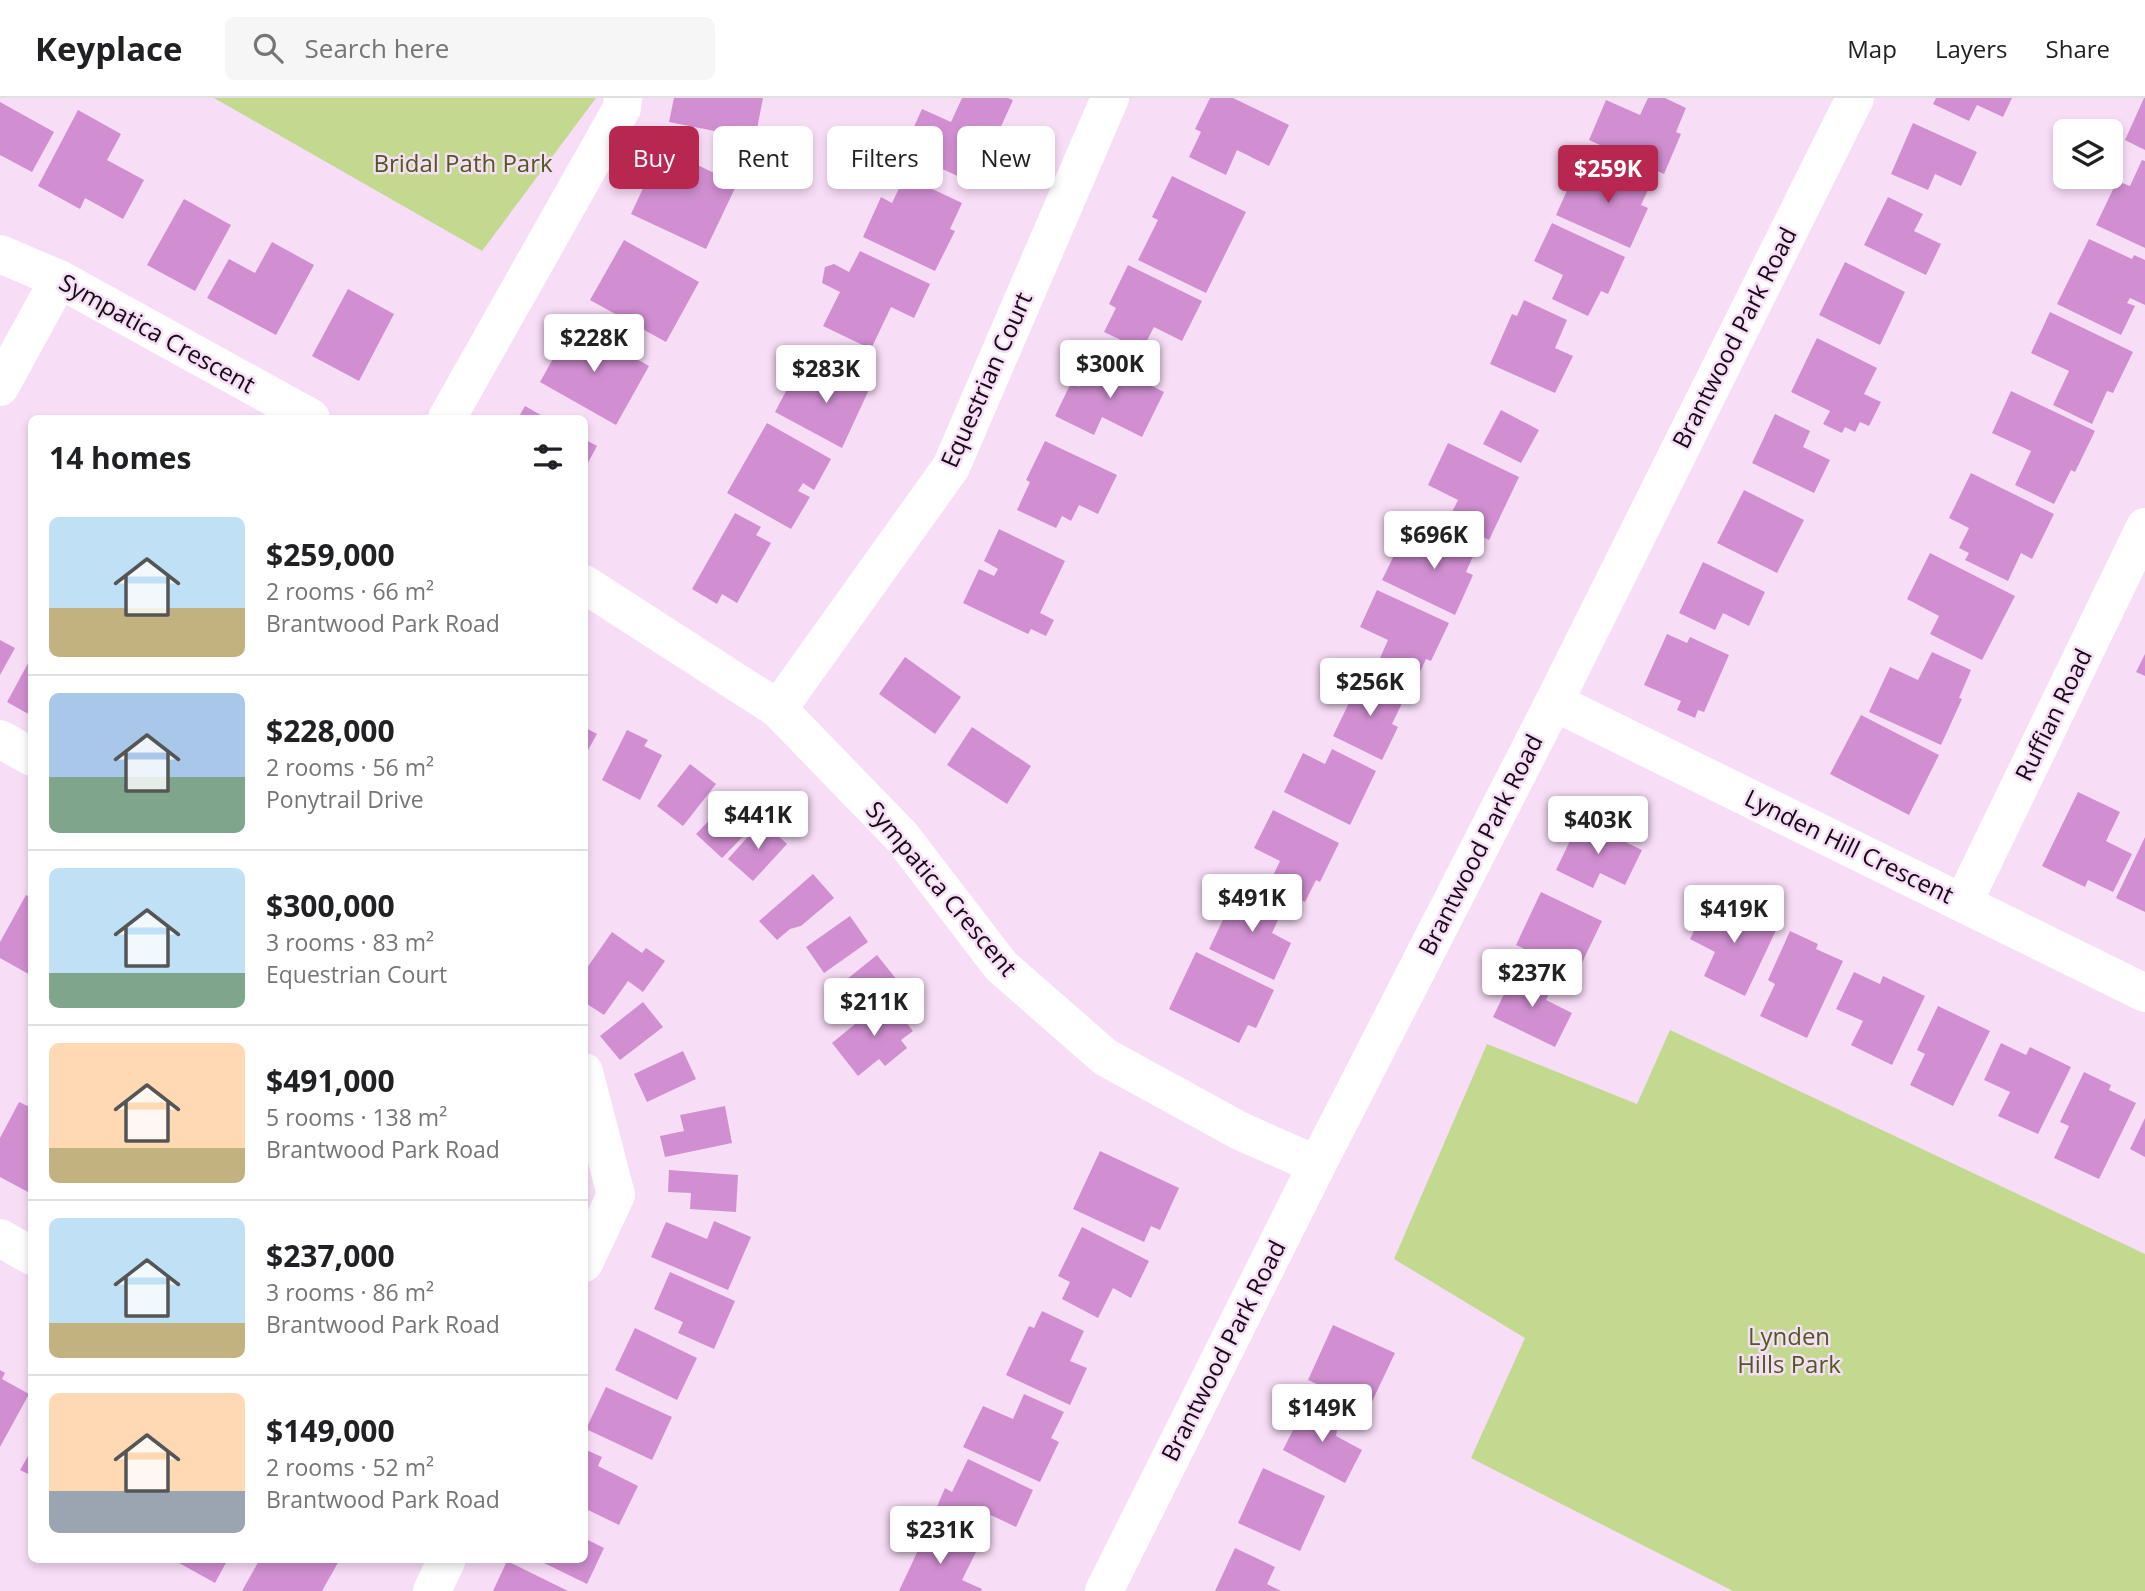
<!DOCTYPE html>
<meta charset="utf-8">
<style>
body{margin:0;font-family:"Open Sans",sans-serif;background:#f6f6f6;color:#202124;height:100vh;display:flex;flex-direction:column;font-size:26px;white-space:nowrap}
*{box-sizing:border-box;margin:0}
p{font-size:23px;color:#757577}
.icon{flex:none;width:38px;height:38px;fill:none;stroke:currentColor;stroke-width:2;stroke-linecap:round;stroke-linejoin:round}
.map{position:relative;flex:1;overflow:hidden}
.side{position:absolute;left:28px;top:317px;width:560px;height:1148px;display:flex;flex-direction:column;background:#fff;border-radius:10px;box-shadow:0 4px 10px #0003}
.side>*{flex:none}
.hud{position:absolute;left:609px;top:28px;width:665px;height:63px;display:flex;gap:14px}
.buttons{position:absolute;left:2053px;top:21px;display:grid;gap:14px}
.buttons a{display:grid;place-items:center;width:70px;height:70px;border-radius:10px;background:#fff;box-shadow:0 4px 10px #0003;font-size:35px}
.price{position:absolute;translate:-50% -60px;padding:0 16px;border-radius:7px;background:#fff;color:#222;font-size:23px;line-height:46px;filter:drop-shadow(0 2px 4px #0008)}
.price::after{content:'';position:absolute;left:50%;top:42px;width:21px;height:16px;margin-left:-10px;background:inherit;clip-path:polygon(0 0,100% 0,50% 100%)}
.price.on{background:#b82750;color:#fff}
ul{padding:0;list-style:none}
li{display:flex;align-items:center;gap:21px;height:175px;padding:0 21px}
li+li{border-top:2px solid #e0e0e0}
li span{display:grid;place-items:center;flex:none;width:196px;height:140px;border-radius:10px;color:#555}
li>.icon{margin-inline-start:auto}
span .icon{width:84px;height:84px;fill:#fffc;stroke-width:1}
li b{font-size:30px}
h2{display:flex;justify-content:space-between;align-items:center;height:84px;padding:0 21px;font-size:30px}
.pill{padding:0 24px;border-radius:10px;background:#fff;box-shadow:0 4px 10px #0003;font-size:24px;line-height:63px}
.pill.on{background:#b82750;color:#fff}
header{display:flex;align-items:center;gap:42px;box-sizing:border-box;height:98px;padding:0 35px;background:#fff;border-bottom:2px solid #e0e0e0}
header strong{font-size:33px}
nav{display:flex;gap:38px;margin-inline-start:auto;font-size:24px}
.search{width:490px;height:63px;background:#f6f6f6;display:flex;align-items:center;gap:18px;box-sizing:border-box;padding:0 24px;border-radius:10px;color:#757577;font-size:26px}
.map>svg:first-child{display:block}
.green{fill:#c2d98f}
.building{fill:#d18fd2}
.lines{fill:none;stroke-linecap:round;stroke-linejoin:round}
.minor{stroke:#fff;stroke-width:38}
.labels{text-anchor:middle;stroke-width:5;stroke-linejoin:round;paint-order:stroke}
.park-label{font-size:24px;fill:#4c5c1d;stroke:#f8ddf7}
.street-label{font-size:24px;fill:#140b14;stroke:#f8ddf7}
</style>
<header>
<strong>Keyplace</strong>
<div class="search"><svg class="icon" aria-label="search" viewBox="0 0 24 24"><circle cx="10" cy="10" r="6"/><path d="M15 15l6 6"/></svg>Search here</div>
<nav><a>Map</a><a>Layers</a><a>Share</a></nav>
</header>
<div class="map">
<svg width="2145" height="1493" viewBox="0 0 2145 1493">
<rect width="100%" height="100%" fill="#f8ddf7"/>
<g class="green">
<path d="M 214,0 L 596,0 L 482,153 Z"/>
<path d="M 1670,932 L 2145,1156 L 2145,1493 L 1733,1493 L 1471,1360 L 1525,1240 L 1394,1161 L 1487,946 L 1637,1006 Z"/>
</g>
<g class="building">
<path d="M 674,0 L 763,0 L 755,41 L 669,24 Z"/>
<path d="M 962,0 L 1008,0 L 1013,2 L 975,86 L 903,53 L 922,11 L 951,24 Z"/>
<path d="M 1210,0 L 1233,0 L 1289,27 L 1269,68 L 1237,52 L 1226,77 L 1189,59 L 1201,34 L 1195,31 Z"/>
<path d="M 1648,0 L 1665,0 L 1686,10 L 1676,34 L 1681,36 L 1664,76 L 1589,42 L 1606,2 L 1640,17 Z"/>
<path d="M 1936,0 L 2012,0 L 2003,19 L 1977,7 L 1969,23 L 1933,6 Z"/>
<path d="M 2144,0 L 2145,0 L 2145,52 L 2125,42 Z"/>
<path d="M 0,4 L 54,34 L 32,74 L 0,57 Z"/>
<path d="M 78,12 L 121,36 L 107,62 L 144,82 L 123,121 L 85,100 L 80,111 L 38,88 Z"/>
<path d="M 1913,25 L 1977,54 L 1961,88 L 1935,76 L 1928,92 L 1891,76 Z"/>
<path d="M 662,50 L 737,86 L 706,151 L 631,116 Z"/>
<path d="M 2142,62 L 2145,63 L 2145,150 L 2096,127 L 2117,83 L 2130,88 Z"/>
<path d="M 1615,66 L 1652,83 L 1641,107 L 1648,110 L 1630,150 L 1556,117 L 1574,77 L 1604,90 Z"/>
<path d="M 905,78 L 962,105 L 950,131 L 955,133 L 935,173 L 863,139 L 881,99 L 892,105 Z"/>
<path d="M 1172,78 L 1246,114 L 1206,195 L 1138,162 L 1158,122 L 1152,119 Z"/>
<path d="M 1888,99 L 1923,116 L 1914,133 L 1941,146 L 1926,177 L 1864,147 Z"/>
<path d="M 184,101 L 231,127 L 195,193 L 147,167 Z"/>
<path d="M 1552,125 L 1625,159 L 1608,196 L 1601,193 L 1588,218 L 1552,201 L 1563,177 L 1534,163 Z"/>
<path d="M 2089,141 L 2132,161 L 2134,157 L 2145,162 L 2145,207 L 2130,200 L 2127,205 L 2135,208 L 2121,237 L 2057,206 Z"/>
<path d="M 624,142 L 699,184 L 666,244 L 590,202 Z"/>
<path d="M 272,144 L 314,167 L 276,237 L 207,200 L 229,161 L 255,175 Z"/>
<path d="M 860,153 L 930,186 L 914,220 L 891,209 L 871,251 L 823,228 L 840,194 L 822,185 L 825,169 L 834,166 L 849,174 Z"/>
<path d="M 1845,164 L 1905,194 L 1880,247 L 1819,217 Z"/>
<path d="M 1128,167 L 1202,203 L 1182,243 L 1154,229 L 1142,252 L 1104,234 L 1116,210 L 1109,206 Z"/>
<path d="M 348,191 L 394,216 L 359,283 L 312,258 Z"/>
<path d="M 1524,202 L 1567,222 L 1555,250 L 1573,258 L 1555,295 L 1490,266 L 1512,216 L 1517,218 Z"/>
<path d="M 2050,214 L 2133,254 L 2113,295 L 2107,293 L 2092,326 L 2053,307 L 2069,273 L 2031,255 Z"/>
<path d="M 573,225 L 649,268 L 616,327 L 540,284 Z"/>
<path d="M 1817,240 L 1877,270 L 1864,296 L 1881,304 L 1869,328 L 1860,324 L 1855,334 L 1845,329 L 1842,335 L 1823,326 L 1830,313 L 1791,294 Z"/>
<path d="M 1093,259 L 1164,294 L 1142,339 L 1102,319 L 1094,337 L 1055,318 L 1071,285 L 1079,289 Z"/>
<path d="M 839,267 L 872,285 L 842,350 L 775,314 L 795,276 L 825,293 Z"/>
<path d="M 2011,293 L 2095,333 L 2075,374 L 2071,372 L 2054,406 L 2015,387 L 2031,353 L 1992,335 Z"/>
<path d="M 525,308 L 546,320 L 518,320 Z"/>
<path d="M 1501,312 L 1539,332 L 1521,365 L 1483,346 Z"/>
<path d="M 1775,316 L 1810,333 L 1803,349 L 1830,362 L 1814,395 L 1752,365 Z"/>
<path d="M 767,325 L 831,361 L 814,392 L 803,385 L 798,393 L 810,399 L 791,431 L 727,395 Z"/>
<path d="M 584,341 L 597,348 L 584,372 Z"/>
<path d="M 1045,343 L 1117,377 L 1098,416 L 1079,407 L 1071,423 L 1062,418 L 1056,430 L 1017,412 L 1030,384 L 1026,382 Z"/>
<path d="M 1448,345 L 1519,379 L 1489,442 L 1448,422 L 1458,402 L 1428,387 Z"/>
<path d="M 1971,375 L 2054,416 L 2032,461 L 2021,455 L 2008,483 L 1965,462 L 1969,455 L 1959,450 L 1969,430 L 1949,420 Z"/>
<path d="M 1744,392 L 1804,422 L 1777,475 L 1717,445 Z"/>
<path d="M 735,415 L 761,429 L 756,437 L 771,445 L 737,505 L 722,496 L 717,506 L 692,491 Z"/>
<path d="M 999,431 L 1065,463 L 1040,515 L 1054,522 L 1046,538 L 1031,531 L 1028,536 L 963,505 L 979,471 L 994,478 L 998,471 L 984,463 Z"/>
<path d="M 1440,431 L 1477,449 L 1466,474 L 1473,477 L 1455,517 L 1382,482 L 1401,443 L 1428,456 Z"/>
<path d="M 1930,455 L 2015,498 L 1982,562 L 1930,536 L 1939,518 L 1907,501 Z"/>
<path d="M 1703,464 L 1765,494 L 1749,528 L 1723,515 L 1715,532 L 1679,515 Z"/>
<path d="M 1377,492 L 1449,525 L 1431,563 L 1426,561 L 1414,587 L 1376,569 L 1388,542 L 1360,529 Z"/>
<path d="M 1667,536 L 1687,545 L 1690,539 L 1729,557 L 1704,614 L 1698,612 L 1695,620 L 1677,612 L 1681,603 L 1644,587 Z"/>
<path d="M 0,542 L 15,550 L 0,577 Z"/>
<path d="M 1932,554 L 1971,572 L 1959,600 L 1962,601 L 1941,647 L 1869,614 L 1890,569 L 1918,582 Z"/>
<path d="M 2145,556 L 2145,578 L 2136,574 Z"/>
<path d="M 32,558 L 32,618 L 7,604 Z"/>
<path d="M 905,559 L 961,599 L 935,636 L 879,596 Z"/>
<path d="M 1362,578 L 1405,599 L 1392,626 L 1398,629 L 1382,662 L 1333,638 Z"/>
<path d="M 1861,617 L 1939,657 L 1909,717 L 1830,676 Z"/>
<path d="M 584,629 L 597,636 L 584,659 Z"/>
<path d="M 972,629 L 1031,668 L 1007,706 L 947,667 Z"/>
<path d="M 627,632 L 648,642 L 644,648 L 662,657 L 640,702 L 602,682 Z"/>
<path d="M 1332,651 L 1376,673 L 1350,727 L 1284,694 L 1303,655 L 1325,666 Z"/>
<path d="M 690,666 L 716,686 L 683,728 L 657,708 Z"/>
<path d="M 2078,694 L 2120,714 L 2106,743 L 2132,756 L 2113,794 L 2088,782 L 2085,789 L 2042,768 Z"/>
<path d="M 735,696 L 760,721 L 722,760 L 696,736 Z"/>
<path d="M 1273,712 L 1339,745 L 1320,784 L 1316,782 L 1305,804 L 1269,786 L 1280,763 L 1254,750 Z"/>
<path d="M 1580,722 L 1642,752 L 1625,787 L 1600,775 L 1593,790 L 1556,772 Z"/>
<path d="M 762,723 L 787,746 L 753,783 L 728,761 Z"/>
<path d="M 2145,739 L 2145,814 L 2116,800 Z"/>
<path d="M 813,776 L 834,800 L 801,828 L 790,831 L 777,842 L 759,823 Z"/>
<path d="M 1243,789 L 1284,809 L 1272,835 L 1291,845 L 1274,882 L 1209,851 L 1232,803 L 1235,805 Z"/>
<path d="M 1541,794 L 1602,823 L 1577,875 L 1516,847 Z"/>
<path d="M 26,797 L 32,800 L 32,878 L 0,860 L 0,844 Z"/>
<path d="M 1709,803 L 1734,815 L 1737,807 L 1778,828 L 1745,898 L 1704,878 L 1715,854 L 1690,841 Z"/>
<path d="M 850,818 L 868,844 L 824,875 L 806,849 Z"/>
<path d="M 1790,833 L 1818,846 L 1816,851 L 1843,863 L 1807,940 L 1760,918 L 1775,886 L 1768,882 Z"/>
<path d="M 612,834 L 642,855 L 646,850 L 665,863 L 643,894 L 628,883 L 604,917 L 584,904 L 584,874 Z"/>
<path d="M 1196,854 L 1274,892 L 1256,930 L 1248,927 L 1239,945 L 1169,911 Z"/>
<path d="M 877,857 L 897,882 L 855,914 L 836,890 Z"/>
<path d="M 1516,871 L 1553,888 L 1546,902 L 1572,915 L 1555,949 L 1493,919 Z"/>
<path d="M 1854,874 L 1880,886 L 1883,878 L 1925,898 L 1892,967 L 1851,947 L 1863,923 L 1836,911 Z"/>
<path d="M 887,900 L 913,933 L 901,942 L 907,950 L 885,968 L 879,961 L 858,978 L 832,945 Z"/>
<path d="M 643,904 L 663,929 L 620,962 L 600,938 Z"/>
<path d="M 1938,908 L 1990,933 L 1953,1008 L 1910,987 L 1925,956 L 1917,952 Z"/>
<path d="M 2001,945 L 2026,957 L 2030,949 L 2071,969 L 2038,1036 L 1998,1018 L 2010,994 L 1984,982 Z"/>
<path d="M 683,953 L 696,981 L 647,1004 L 634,976 Z"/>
<path d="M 2084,974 L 2111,987 L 2109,992 L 2136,1005 L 2099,1081 L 2054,1060 L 2069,1028 L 2060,1024 Z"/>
<path d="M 19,1004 L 32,1010 L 32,1088 L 28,1094 L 0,1079 L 0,1040 Z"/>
<path d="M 725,1008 L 732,1045 L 665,1059 L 660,1038 L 684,1033 L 680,1017 Z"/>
<path d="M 2145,1020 L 2145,1059 L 2130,1051 Z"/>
<path d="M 1100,1053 L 1179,1090 L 1160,1132 L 1151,1128 L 1144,1144 L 1073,1111 Z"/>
<path d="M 669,1072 L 738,1077 L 736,1114 L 690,1111 L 691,1095 L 668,1094 Z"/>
<path d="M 714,1123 L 751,1139 L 728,1192 L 651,1159 L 666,1124 L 707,1141 Z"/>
<path d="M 1082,1129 L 1149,1163 L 1131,1200 L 1113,1190 L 1098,1220 L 1062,1201 L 1070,1184 L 1058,1178 Z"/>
<path d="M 670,1174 L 735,1203 L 714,1251 L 678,1235 L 683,1224 L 654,1211 Z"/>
<path d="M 1042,1213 L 1084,1233 L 1070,1263 L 1087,1270 L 1070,1307 L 1006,1277 L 1029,1228 L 1034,1230 Z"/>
<path d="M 1333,1227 L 1395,1255 L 1369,1310 L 1308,1282 Z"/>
<path d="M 635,1230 L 697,1260 L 677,1302 L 615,1272 Z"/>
<path d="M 0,1272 L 5,1275 L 2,1281 L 29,1296 L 0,1349 Z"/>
<path d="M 606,1289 L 672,1319 L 652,1362 L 586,1331 Z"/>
<path d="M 1024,1296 L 1064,1314 L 1051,1340 L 1059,1344 L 1040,1384 L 963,1349 L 983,1308 L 1013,1321 Z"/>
<path d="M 1307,1304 L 1339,1321 L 1336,1338 L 1362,1352 L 1345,1385 L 1283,1352 Z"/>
<path d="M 32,1351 L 32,1378 L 20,1372 Z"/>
<path d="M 584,1351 L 602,1359 L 598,1368 L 638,1388 L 619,1427 L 584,1410 Z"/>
<path d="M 968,1361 L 1033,1392 L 1016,1429 L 978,1411 L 969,1429 L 935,1413 L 945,1390 L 952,1394 Z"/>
<path d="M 1263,1370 L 1325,1398 L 1300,1453 L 1238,1425 Z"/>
<path d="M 933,1431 L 977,1452 L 962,1482 L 982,1491 L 981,1493 L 899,1493 L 921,1446 L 925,1448 Z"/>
<path d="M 584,1440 L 604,1450 L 587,1486 L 536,1461 L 584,1461 Z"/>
<path d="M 1235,1450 L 1275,1469 L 1267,1486 L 1281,1493 L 1215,1493 Z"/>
<path d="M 172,1461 L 228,1461 L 215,1485 Z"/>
<path d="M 260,1461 L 340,1461 L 322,1493 L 242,1493 Z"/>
<path d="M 507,1463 L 568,1493 L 493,1493 Z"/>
</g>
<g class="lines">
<g class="minor">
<path d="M 0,156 L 59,181 L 311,320"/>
<path d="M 0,289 L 59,181"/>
<path d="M 447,320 L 622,10 L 623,0"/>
<path d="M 584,486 L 778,611 L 902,739 L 1001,868 L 1105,959 L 1240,1033 L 1317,1067"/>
<path d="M 1554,604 L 2145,895"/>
<path d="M 778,611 L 951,369 L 1110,0"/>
<path d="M 0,641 L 32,659"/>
<path d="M 1963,805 L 2145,429"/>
<path d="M 584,974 L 616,1097 L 584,1165"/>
<path d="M 0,1140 L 32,1158"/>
<path d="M 432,1493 L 447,1461"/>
<path d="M 1104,1493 L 1317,1067 L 1554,604 L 1855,0"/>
</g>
</g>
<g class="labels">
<g class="park-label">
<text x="463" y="74">Bridal Path Park</text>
<text x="1789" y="1247">Lynden<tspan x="1789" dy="28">Hills Park</tspan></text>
</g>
<g class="street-label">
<text transform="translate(157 236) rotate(29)" y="8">Sympatica Crescent</text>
<text transform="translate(1735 240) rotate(-63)" y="8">Brantwood Park Road</text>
<text transform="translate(987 282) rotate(-66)" y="8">Equestrian Court</text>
<text transform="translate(2054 617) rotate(-64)" y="8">Ruffian Road</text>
<text transform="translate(1481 747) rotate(-63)" y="8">Brantwood Park Road</text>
<text transform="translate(1849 749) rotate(26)" y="8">Lynden Hill Crescent</text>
<text transform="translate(941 791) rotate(50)" y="8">Sympatica Crescent</text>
<text transform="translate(1224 1253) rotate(-63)" y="8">Brantwood Park Road</text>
</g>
</g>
</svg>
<div class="buttons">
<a><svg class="icon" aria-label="layers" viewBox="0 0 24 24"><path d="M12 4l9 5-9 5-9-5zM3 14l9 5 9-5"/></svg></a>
</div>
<b class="price on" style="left:1608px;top:107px">$259K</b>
<b class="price" style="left:594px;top:276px">$228K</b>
<b class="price" style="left:1110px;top:302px">$300K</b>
<b class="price" style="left:826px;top:307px">$283K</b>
<b class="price" style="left:1434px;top:473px">$696K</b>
<b class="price" style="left:1370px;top:620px">$256K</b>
<b class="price" style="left:758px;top:753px">$441K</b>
<b class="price" style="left:1598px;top:758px">$403K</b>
<b class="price" style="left:1252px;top:836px">$491K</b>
<b class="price" style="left:1734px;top:847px">$419K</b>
<b class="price" style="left:1532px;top:911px">$237K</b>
<b class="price" style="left:874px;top:940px">$211K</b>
<b class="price" style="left:1322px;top:1346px">$149K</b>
<b class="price" style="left:940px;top:1468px">$231K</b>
<div class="hud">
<a class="pill on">Buy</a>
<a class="pill">Rent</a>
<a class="pill">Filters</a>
<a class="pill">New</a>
</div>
<section class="side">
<h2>14 homes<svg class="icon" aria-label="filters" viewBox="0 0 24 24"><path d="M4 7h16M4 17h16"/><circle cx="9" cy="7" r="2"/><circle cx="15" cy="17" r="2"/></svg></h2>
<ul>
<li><span style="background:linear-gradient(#bfe0f5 65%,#c2b280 0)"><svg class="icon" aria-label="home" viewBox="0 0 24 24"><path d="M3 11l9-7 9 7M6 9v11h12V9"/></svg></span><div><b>$259,000</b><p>2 rooms · 66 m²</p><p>Brantwood Park Road</p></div></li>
<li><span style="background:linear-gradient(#a9c7e8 60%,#7fa58c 0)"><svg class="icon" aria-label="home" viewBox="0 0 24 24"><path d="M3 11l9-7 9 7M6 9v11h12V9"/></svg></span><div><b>$228,000</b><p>2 rooms · 56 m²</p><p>Ponytrail Drive</p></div></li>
<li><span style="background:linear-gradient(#bfe0f5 75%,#7fa58c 0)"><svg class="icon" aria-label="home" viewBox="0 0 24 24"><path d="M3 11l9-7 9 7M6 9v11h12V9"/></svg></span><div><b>$300,000</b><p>3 rooms · 83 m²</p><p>Equestrian Court</p></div></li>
<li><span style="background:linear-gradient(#ffd9b3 75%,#c2b280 0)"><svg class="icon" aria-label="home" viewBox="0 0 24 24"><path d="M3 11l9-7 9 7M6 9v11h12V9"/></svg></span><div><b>$491,000</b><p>5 rooms · 138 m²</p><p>Brantwood Park Road</p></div></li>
<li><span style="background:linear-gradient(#bfe0f5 75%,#c2b280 0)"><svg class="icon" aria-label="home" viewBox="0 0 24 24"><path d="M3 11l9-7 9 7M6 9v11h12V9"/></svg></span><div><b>$237,000</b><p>3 rooms · 86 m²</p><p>Brantwood Park Road</p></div></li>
<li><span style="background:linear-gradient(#ffd9b3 70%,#9aa5b1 0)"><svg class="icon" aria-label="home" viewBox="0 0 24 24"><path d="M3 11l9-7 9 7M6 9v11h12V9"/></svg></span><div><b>$149,000</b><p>2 rooms · 52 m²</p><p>Brantwood Park Road</p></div></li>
</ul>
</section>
</div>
